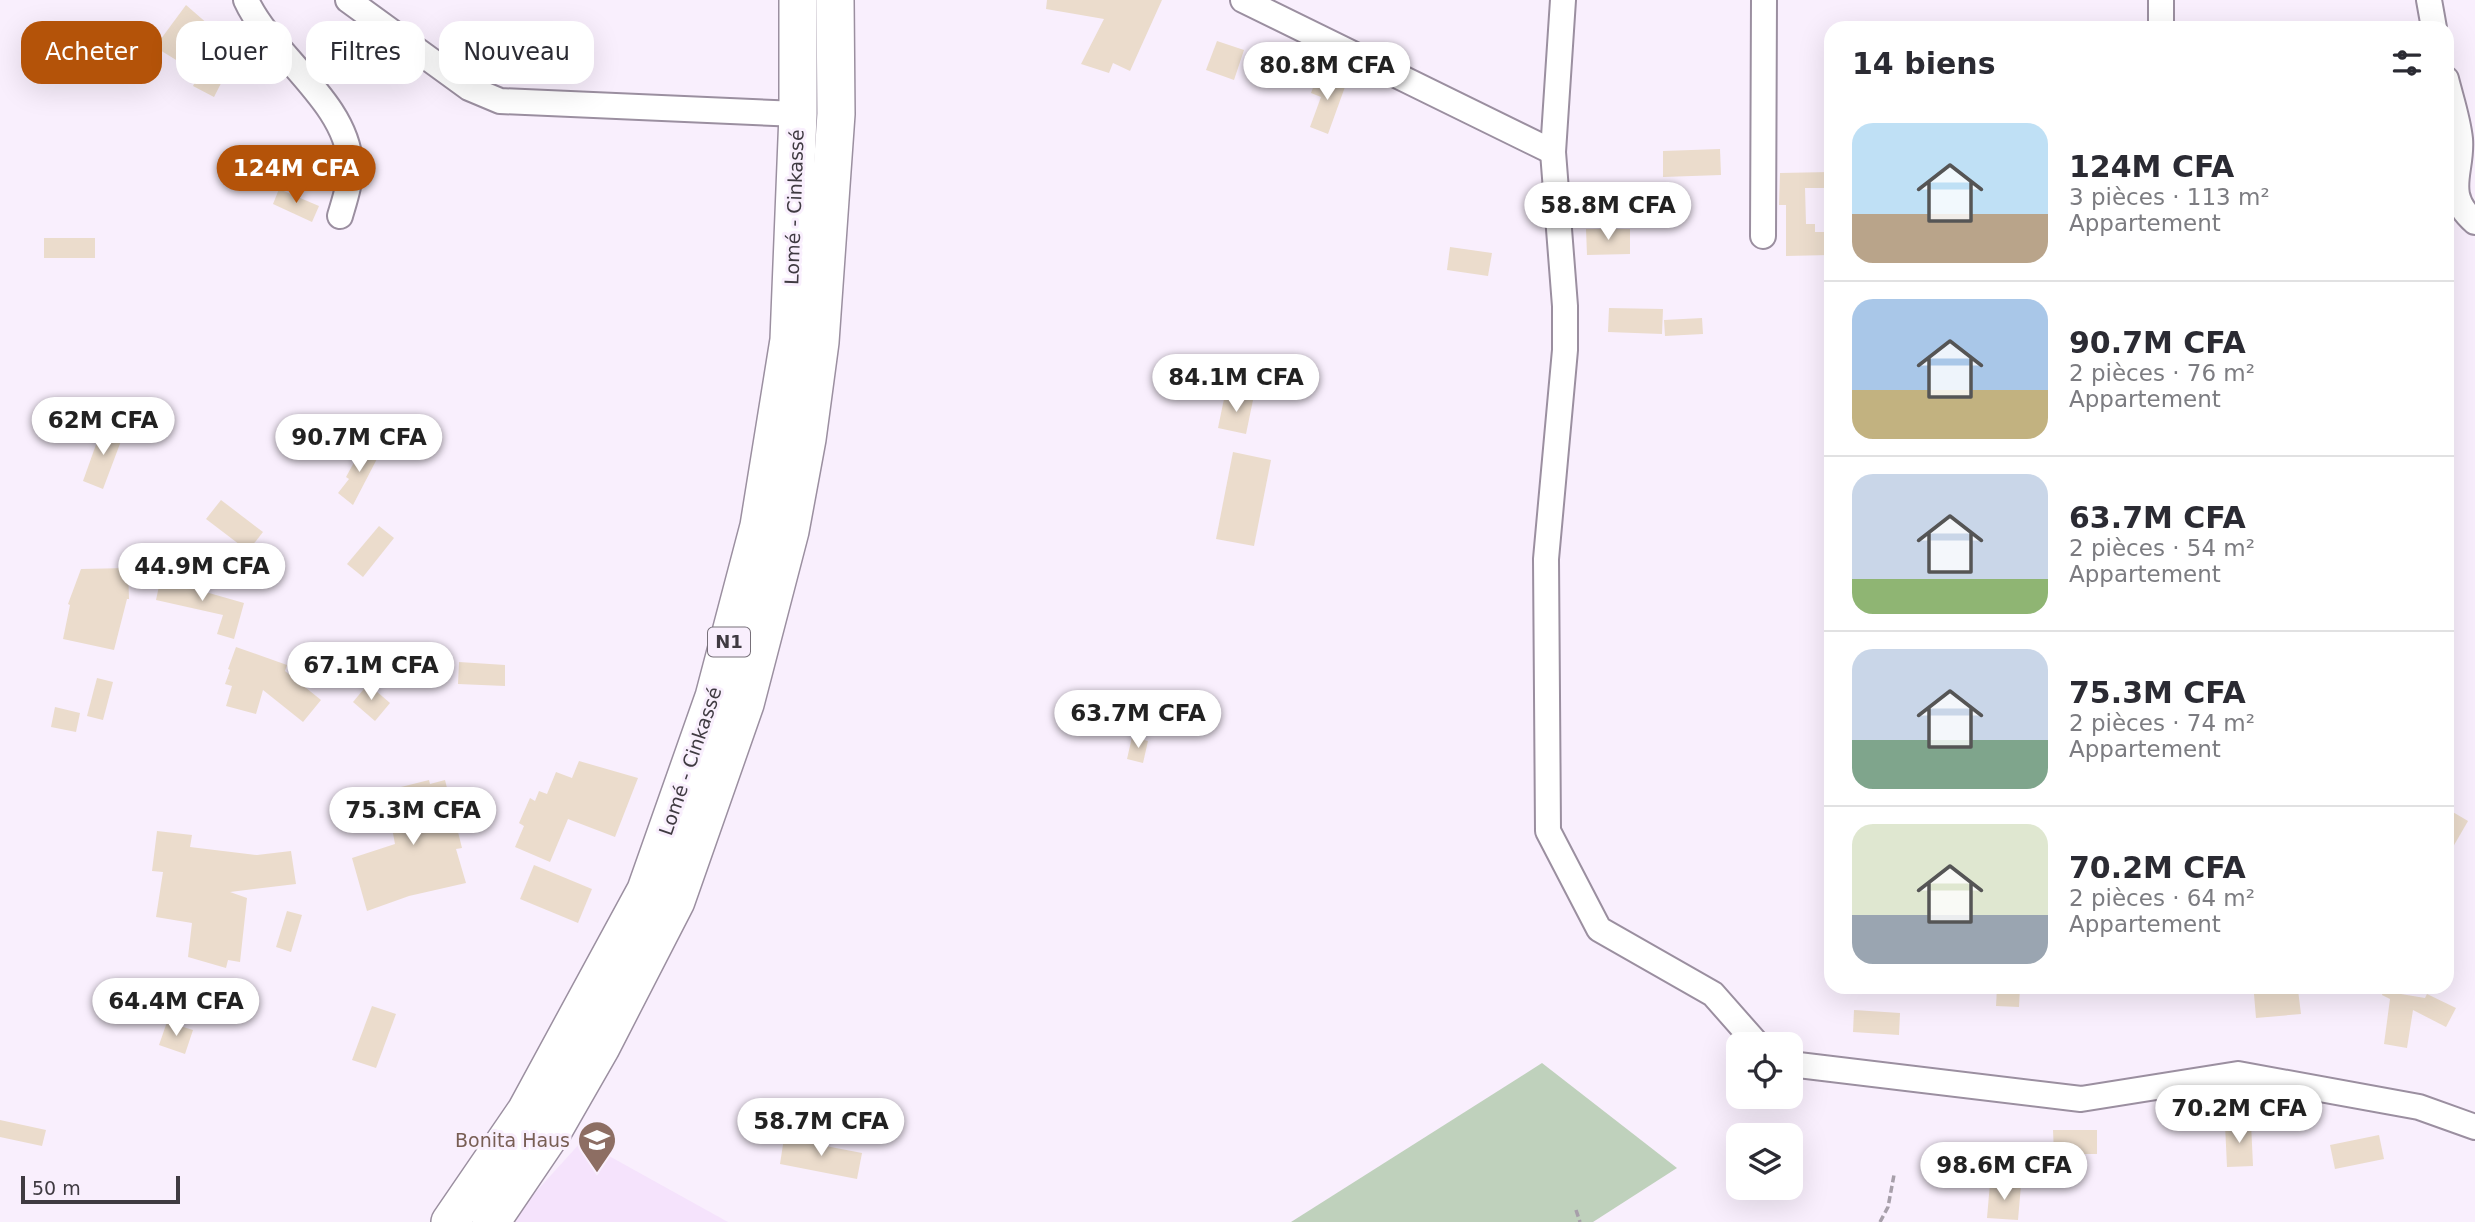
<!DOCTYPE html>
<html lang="fr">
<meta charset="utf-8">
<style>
body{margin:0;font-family:"DejaVu Sans",sans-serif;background:#f7f7f7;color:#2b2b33;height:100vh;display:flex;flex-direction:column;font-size:26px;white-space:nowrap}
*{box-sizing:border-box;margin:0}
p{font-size:23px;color:#7c7c81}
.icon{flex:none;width:38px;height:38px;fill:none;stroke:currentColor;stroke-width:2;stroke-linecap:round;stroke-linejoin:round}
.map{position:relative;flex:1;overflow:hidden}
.sheet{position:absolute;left:1824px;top:21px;width:630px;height:973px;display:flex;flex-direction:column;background:#fff;border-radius:21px;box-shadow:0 7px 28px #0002}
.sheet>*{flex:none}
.guide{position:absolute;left:21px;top:21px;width:665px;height:63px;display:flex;gap:14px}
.buttons{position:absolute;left:1726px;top:1032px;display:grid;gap:14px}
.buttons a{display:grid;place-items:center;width:77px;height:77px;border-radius:14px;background:#fff;box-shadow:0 7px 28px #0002;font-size:35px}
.scale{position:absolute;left:21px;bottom:18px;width:159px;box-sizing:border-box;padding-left:7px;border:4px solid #3f3a41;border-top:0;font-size:19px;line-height:24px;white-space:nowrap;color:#3f3a41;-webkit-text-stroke:5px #f9effd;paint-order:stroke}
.price{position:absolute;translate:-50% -60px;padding:0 16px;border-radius:24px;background:#fff;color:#222;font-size:23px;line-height:46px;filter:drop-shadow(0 2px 4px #0008)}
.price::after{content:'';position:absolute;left:50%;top:42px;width:21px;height:16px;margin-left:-10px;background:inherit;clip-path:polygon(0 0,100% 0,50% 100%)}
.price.selected{background:#b45309;color:#fff}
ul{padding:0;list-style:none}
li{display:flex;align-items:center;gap:21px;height:175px;padding:0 28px}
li+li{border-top:2px solid #e1e1e2}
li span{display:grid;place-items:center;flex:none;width:196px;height:140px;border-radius:21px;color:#555}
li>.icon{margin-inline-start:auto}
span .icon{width:84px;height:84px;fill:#fffc;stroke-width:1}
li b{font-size:30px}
h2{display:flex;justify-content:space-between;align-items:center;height:84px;padding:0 28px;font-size:30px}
.chip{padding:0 24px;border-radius:21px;background:#fff;box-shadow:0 7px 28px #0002;font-size:24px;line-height:63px}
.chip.selected{background:#b45309;color:#fff}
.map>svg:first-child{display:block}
.built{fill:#f5e3fc}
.green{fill:#bfd1bc}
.building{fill:#ebdccc}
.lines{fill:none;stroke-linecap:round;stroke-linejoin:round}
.minor-casing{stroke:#9b8fa0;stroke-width:28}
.highway-casing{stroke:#9b8fa0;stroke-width:40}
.path{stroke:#a79faa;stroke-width:3.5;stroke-dasharray:7 3.5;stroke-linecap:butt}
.minor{stroke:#fff;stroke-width:24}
.highway{stroke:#fff;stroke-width:37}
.labels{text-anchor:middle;stroke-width:6;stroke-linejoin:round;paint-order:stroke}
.shield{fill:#f9effd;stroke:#777079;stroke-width:2}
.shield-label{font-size:18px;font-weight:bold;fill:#3f3a41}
.street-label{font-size:19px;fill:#3f3a41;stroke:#f9effd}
.education-label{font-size:19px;fill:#785e54;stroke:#f9effd;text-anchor:end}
</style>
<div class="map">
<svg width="2475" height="1222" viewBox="0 0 2475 1222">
<rect width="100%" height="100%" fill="#f9effd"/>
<path class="built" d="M 582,1141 L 728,1222 L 514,1222 L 523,1206 Z"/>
<path class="green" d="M 1542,1063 L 1677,1168 L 1593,1222 L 1291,1222 Z"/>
<g class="building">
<path d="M 1047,0 L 1162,0 L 1130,71 L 1113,63 L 1109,73 L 1081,64 L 1104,19 L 1046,9 Z"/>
<path d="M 186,5 L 217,32 L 214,36 L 239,48 L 214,97 L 193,86 L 199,74 L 155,47 Z"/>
<path d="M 1217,41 L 1244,50 L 1234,80 L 1206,70 Z"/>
<path d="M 1318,74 L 1346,84 L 1328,134 L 1310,127 L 1321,97 L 1311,93 Z"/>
<path d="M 1720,149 L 1721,175 L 1663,177 L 1663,151 Z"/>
<path d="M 1830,172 L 1830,188 L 1805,188 L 1806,224 L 1815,224 L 1815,232 L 1830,232 L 1830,255 L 1786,256 L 1786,205 L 1779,205 L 1780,173 Z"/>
<path d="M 279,189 L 319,206 L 312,222 L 273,204 Z"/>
<path d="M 1586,229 L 1630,229 L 1630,254 L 1587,255 Z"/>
<rect x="44" y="238" width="51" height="20"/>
<path d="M 1450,247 L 1492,253 L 1488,276 L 1447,270 Z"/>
<path d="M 1609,308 L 1663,309 L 1662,334 L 1608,332 Z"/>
<path d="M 1702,318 L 1703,334 L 1665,336 L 1664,320 Z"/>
<path d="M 1225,394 L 1253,400 L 1246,434 L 1218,428 Z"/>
<path d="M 103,425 L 124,433 L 103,489 L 83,481 Z"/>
<path d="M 364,444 L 380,453 L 353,505 L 338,493 L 349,479 L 346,477 Z"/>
<path d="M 1233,452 L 1271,460 L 1254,546 L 1216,539 Z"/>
<path d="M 221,500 L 263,532 L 248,551 L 206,519 Z"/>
<path d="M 379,526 L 394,538 L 363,577 L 347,564 Z"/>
<path d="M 128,568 L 129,599 L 127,599 L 114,650 L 63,639 L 70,605 L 68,604 L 81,569 Z"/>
<path d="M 161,577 L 202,587 L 202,591 L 244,603 L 234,639 L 217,634 L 223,615 L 156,600 Z"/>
<path d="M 236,647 L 287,665 L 285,671 L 321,700 L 303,722 L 263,690 L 256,714 L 226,706 L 232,686 L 225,684 L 230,670 L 228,669 Z"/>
<path d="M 459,662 L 505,665 L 505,686 L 458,684 Z"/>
<path d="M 97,678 L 113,682 L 103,720 L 87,716 Z"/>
<path d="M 368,684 L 390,703 L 375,721 L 353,702 Z"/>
<path d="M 55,707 L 80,713 L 76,732 L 51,727 Z"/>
<path d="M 1132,737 L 1148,741 L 1143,763 L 1127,759 Z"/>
<path d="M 579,761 L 638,778 L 615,837 L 568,819 L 550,862 L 515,847 L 524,826 L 519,823 L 530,798 L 535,801 L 539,791 L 547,794 L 556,772 L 572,778 Z"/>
<path d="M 429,780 L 430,784 L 445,780 L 462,848 L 456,849 L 466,883 L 409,896 L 367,911 L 352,858 L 395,844 L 385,791 Z"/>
<path d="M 2446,808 L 2468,821 L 2446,859 Z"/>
<path d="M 157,831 L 192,835 L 190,847 L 257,855 L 291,851 L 296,884 L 230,892 L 247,898 L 240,962 L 228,960 L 226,968 L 188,957 L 192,923 L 156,917 L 163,872 L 152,871 Z"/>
<path d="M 534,865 L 592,889 L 578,923 L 520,899 Z"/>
<path d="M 287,911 L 302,915 L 291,952 L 276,947 Z"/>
<path d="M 1997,987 L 2020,987 L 2019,1007 L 1996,1006 Z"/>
<path d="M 2298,990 L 2301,1014 L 2256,1018 L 2254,994 Z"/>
<path d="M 2383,991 L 2425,998 L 2427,994 L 2456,1008 L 2446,1027 L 2413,1010 L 2407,1048 L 2384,1044 L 2390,999 L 2382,995 Z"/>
<path d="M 372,1006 L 396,1014 L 376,1068 L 352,1060 Z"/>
<path d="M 1854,1010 L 1900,1013 L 1899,1035 L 1853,1032 Z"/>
<path d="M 167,1022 L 193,1030 L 185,1054 L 159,1045 Z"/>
<path d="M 2225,1095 L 2227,1117 L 2188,1120 L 2186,1098 Z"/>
<path d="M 0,1120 L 46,1130 L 42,1146 L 0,1137 Z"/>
<path d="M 2251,1123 L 2253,1166 L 2227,1167 L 2225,1124 Z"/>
<path d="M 2053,1130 L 2097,1130 L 2097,1154 L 2054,1154 Z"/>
<path d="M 2379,1135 L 2384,1159 L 2335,1169 L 2330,1145 Z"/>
<path d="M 784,1138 L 862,1153 L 857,1179 L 780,1164 Z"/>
<path d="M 1990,1183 L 2021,1185 L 2018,1220 L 1987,1218 Z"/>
</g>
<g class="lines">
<defs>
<g id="minor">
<path d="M 246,0 C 271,55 347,102 350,163 C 351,182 345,199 340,216"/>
<path d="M 348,0 L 469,88 L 500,101 L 798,114"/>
<path d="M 1243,0 L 1553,152"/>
<path d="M 1563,0 L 1553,152 L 1565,306 L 1565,350 L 1546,559 L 1548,831 L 1599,929 L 1713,994 L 1758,1045"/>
<path d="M 2429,0 L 2434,28"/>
<path d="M 2161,28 L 2161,0"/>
<path d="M 2446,79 C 2451,99 2458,119 2460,139 C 2463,171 2442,194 2475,222"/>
<path d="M 1763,236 L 1764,0"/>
<path d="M 1790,1064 L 2081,1099 L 2238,1074 L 2419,1107 L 2475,1127"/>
</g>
<g id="highway">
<path d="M 450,1222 L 526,1111 L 646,890 L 714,697 L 759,526 L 789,340 L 798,114 L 798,0"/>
<path d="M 491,1222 L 554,1129 L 601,1047 L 676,901 L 745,704 L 790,531 L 807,439 L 820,342 L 836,114 L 835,0"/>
</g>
</defs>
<use href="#minor" class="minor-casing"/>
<use href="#highway" class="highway-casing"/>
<g class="path">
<path d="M 1576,1210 L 1580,1222"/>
<path d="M 1880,1222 L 1888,1207 L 1894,1175"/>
</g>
<use href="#minor" class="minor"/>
<use href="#highway" class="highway"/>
</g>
<defs>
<symbol id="school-pin" viewBox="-11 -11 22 30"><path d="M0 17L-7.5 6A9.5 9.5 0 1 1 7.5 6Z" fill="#8d6e63" stroke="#f9effd"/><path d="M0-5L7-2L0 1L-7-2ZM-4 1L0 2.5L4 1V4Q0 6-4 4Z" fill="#fff"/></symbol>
</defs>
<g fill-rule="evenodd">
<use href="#school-pin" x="575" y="1118" width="44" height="60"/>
</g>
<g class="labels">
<rect class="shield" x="708" y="627.5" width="42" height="29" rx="5"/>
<g class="shield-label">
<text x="729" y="648">N1</text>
</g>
<g class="street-label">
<text transform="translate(794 207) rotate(-88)" y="7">Lomé - Cinkassé</text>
<text transform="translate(690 761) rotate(-71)" y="7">Lomé - Cinkassé</text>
</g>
<g class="education-label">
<text x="570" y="1147">Bonita Haus</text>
</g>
</g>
</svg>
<div class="buttons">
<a><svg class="icon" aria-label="locate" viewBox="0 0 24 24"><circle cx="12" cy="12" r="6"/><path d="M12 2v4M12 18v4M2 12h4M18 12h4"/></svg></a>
<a><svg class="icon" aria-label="layers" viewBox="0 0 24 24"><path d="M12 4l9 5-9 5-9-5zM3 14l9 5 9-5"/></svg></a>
</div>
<div class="scale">50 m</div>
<b class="price" style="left:1327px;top:102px">80.8M CFA</b>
<b class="price selected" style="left:296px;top:205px">124M CFA</b>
<b class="price" style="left:1608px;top:242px">58.8M CFA</b>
<b class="price" style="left:1236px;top:414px">84.1M CFA</b>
<b class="price" style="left:103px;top:457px">62M CFA</b>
<b class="price" style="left:359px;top:474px">90.7M CFA</b>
<b class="price" style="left:202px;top:603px">44.9M CFA</b>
<b class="price" style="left:371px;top:702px">67.1M CFA</b>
<b class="price" style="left:1138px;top:750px">63.7M CFA</b>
<b class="price" style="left:413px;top:847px">75.3M CFA</b>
<b class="price" style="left:176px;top:1038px">64.4M CFA</b>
<b class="price" style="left:2239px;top:1145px">70.2M CFA</b>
<b class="price" style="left:821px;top:1158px">58.7M CFA</b>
<b class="price" style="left:2004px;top:1202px">98.6M CFA</b>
<div class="guide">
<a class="chip selected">Acheter</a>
<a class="chip">Louer</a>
<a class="chip">Filtres</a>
<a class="chip">Nouveau</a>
</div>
<section class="sheet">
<h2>14 biens<svg class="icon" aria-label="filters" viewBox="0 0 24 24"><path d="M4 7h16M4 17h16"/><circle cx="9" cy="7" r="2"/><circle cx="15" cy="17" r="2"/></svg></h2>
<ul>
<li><span style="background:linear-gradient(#bfe0f5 65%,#b9a48a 0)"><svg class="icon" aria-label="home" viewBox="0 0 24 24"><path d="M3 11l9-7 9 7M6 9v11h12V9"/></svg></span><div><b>124M CFA</b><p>3 pièces · 113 m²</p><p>Appartement</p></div></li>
<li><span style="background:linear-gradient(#a9c7e8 65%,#c2b280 0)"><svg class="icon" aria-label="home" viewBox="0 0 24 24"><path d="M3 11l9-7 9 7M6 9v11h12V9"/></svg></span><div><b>90.7M CFA</b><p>2 pièces · 76 m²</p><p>Appartement</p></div></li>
<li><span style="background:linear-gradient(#c9d6e8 75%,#8fb573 0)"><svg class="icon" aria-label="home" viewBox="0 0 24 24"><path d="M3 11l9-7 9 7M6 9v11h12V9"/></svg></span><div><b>63.7M CFA</b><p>2 pièces · 54 m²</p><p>Appartement</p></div></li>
<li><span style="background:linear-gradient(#c9d6e8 65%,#7fa58c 0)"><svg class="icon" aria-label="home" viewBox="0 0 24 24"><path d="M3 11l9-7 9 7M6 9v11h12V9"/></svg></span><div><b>75.3M CFA</b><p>2 pièces · 74 m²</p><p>Appartement</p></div></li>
<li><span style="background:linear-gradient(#dfe7d0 65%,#9aa5b1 0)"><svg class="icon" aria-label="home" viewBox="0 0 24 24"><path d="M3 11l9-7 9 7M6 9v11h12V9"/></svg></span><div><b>70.2M CFA</b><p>2 pièces · 64 m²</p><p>Appartement</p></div></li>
</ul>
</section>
</div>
